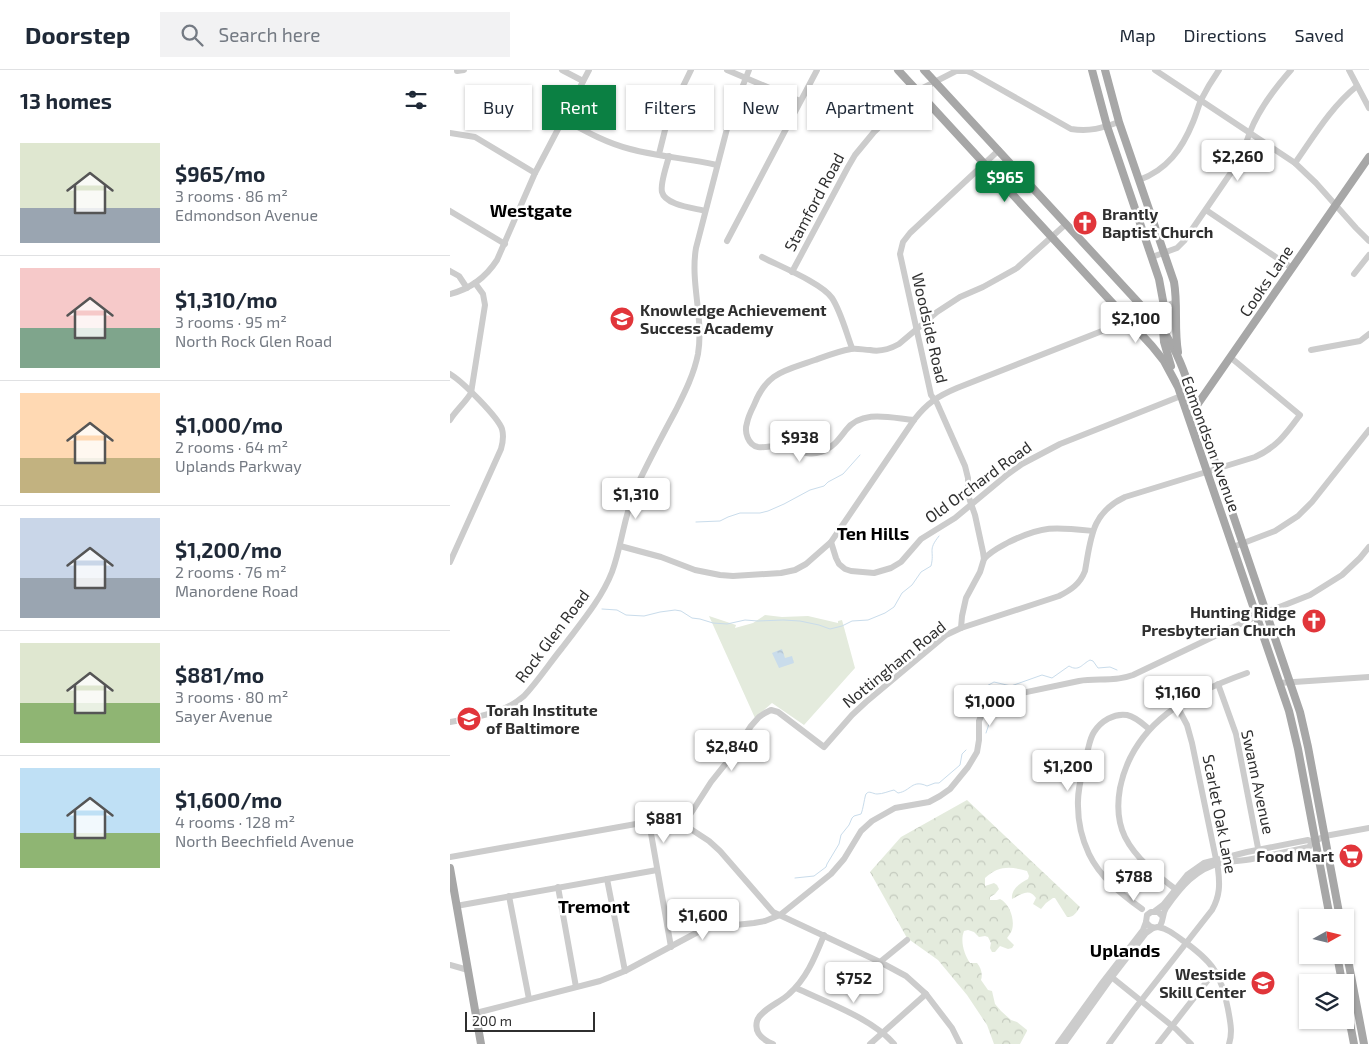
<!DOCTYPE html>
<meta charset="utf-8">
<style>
body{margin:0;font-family:"Exo 2",sans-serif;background:#f2f2f3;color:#1f2937;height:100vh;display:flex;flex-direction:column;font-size:19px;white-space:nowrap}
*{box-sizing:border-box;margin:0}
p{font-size:16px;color:#747a83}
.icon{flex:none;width:28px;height:28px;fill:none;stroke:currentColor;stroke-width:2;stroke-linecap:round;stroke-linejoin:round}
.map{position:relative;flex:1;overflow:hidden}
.details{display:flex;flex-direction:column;background:#fff;width:450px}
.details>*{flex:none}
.hud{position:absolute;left:15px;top:15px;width:475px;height:45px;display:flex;gap:10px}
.needle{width:32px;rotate:82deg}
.controls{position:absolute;left:849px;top:839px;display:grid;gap:10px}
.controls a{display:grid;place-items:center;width:55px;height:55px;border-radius:0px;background:#fff;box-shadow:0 1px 4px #0004;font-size:25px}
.scale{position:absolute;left:15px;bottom:12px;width:130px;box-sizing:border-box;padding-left:5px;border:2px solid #2f2f2f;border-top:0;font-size:14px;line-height:18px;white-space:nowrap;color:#2f2f2f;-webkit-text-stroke:4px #fff;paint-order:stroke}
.price{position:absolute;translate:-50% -42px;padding:0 11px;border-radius:5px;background:#fff;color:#222;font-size:16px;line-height:32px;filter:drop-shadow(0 1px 2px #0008)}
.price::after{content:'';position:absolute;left:50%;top:30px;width:15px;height:11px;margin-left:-8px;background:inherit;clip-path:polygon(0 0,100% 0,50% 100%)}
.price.current{background:#0b8043;color:#fff}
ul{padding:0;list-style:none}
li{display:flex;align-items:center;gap:15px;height:125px;padding:0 20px}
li+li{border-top:1px solid #e0e1e3}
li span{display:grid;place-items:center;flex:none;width:140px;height:100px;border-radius:0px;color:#555}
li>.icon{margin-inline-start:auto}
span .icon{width:60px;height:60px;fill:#fffc;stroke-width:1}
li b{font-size:21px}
h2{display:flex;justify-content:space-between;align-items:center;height:60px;padding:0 20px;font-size:21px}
.pill{padding:0 18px;border-radius:0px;background:#fff;box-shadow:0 1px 4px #0004;font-size:18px;line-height:45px}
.pill.current{background:#0b8043;color:#fff}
header{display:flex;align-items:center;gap:30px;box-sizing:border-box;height:70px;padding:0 25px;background:#fff;border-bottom:1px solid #e0e1e3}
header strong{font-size:24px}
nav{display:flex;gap:28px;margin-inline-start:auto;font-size:18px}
.search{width:350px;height:45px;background:#f2f2f3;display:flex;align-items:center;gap:12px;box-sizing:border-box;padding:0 18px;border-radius:0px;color:#747a83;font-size:19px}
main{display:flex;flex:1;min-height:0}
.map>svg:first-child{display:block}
.green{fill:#e4ebdd}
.forest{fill:url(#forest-crowns)}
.water{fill:url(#water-ripples)}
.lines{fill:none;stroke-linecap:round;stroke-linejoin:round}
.stream{stroke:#c9dceb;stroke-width:1}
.minor{stroke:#ccc;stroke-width:6}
.major{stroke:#a7a7a7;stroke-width:8}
.labels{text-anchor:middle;stroke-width:5;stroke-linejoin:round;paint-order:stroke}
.street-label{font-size:16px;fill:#2f2f2f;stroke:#fff}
.poi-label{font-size:16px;font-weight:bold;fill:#2f2f2f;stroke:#fff;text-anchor:start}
.neighbourhood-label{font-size:18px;font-weight:bold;fill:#000;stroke:#fff}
</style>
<header>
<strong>Doorstep</strong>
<div class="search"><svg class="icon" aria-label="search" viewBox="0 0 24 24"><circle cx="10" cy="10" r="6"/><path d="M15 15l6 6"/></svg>Search here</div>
<nav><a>Map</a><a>Directions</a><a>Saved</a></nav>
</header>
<main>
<section class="details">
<h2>13 homes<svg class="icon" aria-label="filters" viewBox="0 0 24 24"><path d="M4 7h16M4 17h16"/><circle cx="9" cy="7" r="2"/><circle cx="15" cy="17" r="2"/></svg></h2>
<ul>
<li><span style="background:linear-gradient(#dfe7d0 65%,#9aa5b1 0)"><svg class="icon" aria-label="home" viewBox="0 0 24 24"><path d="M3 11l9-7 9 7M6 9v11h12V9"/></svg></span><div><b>$965/mo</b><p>3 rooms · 86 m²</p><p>Edmondson Avenue</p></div></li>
<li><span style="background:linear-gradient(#f6c9c9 60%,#7fa58c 0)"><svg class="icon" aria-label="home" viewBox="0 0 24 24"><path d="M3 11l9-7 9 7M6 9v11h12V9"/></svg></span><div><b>$1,310/mo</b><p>3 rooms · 95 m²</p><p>North Rock Glen Road</p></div></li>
<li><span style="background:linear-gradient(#ffd9b3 65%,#c2b280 0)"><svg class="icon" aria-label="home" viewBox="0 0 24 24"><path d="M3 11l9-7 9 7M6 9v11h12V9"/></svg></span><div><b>$1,000/mo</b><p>2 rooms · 64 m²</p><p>Uplands Parkway</p></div></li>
<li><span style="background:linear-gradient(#c9d6e8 60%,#9aa5b1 0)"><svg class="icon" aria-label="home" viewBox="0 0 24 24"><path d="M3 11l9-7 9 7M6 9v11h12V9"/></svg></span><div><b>$1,200/mo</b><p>2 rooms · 76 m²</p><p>Manordene Road</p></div></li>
<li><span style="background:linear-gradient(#dfe7d0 60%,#8fb573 0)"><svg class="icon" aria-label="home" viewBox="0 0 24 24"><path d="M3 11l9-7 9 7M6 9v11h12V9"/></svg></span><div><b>$881/mo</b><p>3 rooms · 80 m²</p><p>Sayer Avenue</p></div></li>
<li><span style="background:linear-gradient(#bfe0f5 65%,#8fb573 0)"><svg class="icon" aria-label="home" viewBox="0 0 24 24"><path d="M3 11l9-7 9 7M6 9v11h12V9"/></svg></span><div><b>$1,600/mo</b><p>4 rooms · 128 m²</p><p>North Beechfield Avenue</p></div></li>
</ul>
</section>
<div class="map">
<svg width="919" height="974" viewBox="0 0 919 974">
<defs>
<pattern id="forest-crowns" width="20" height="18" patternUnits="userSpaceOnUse" patternTransform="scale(1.25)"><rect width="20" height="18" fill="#e4ebdd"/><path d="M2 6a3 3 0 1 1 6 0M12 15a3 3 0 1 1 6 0" fill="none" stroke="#c4cabe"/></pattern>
<pattern id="water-ripples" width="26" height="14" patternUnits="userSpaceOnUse" patternTransform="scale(1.25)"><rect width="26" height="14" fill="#c9dceb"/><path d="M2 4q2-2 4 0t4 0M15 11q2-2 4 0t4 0" fill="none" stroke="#adbdca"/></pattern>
</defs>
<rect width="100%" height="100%" fill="#fff"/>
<path class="green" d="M 315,545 L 332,547 L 358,546 L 388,553 L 388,551 L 392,550 L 405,598 L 354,655 L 322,633 L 305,648 L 259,546 L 286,555 L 285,558 L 303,553 Z"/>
<path class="forest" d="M 517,730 L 630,837 C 627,842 623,848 617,847 L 605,828 L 603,828 L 596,833 L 591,839 L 583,834 L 586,828 C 579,817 570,825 562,829 C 561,819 570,813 578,809 L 579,806 L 577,801 C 560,796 548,796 535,808 L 535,816 L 544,813 L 547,815 L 549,819 L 545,824 L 540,827 L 540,830 L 547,830 L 550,829 C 560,834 565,850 562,860 C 561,863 559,865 557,868 L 564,875 L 562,878 L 558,879 L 550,876 L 545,882 L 542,882 L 540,878 L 541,873 L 538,867 L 535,866 L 529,867 L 524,862 L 518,860 L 514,861 C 510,871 514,884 520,893 L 527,893 C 531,898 533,904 531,910 L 538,920 L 542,921 L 545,934 L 551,941 L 561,950 L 567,952 L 577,960 L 577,961 L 570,974 L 544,974 L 537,955 L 517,925 L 488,890 L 457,868 L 420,802 L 451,767 Z"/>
<path class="water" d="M 332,579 L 335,588 L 342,586 L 344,593 L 329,598 L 322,583 Z"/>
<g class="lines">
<g class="stream">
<path d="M 246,452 L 270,451 L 278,447 L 290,443 L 310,443 L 318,441 L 334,434 L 360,420 L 374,416 L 378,412 L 393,404 L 410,385"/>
<path d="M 152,539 L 167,540 L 176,545 L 194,546 L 210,542 L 225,540 L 231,541 L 242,548 L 250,549 L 263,553 L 277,554 L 295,550 L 308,551 L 333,550 L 350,551 L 369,555 L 380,559 L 392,556 L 402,551 L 418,550 L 435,543 L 444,537 L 452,523 L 462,515 L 471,502 L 481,496 C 485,480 477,481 489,466"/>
<path d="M 531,628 L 530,622 L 533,618 L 544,612 L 561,616 L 592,605 L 602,608 L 619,596 C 629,602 632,594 640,590 L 643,591 L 648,598 L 660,597 L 667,600"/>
<path d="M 536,663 L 541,648 L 540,644"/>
<path d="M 345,808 L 364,806 L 376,797 L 377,794 L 389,774 L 391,765 L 399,755 L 402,748 L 404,746 L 411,744 C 413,740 415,725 416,724 C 419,720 423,724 427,724 C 433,724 439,721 444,720 L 448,723 C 461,721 462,709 477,716 L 485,713 L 489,713 L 510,695 L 512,684 L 516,680"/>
</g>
<g class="minor">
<path d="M 7,0 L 7,1 L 14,0"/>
<path d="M 112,0 L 133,11"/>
<path d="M 277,0 L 350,31"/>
<path d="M 705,0 L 845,93 L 866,113 L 906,158 L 919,171"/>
<path d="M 899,0 L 919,38"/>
<path d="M 113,49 C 135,61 156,73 180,79 C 209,87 238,88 267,95"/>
<path d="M 0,63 L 25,67 L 85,103"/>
<path d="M 209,84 L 216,56 L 222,39 L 241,0"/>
<path d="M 219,86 C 217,95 210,113 212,122 C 215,135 244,138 255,141"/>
<path d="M 845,93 C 864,66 881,37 907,16"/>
<path d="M 689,110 C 717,100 732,79 743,52 C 746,45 748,37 751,30 C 756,20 762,10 769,0"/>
<path d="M 756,140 L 842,198"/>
<path d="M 0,141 L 55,174"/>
<path d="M 277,171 L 367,0"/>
<path d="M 312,187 C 329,196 372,213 382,228 C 391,242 396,262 402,278"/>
<path d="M 702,187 L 727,178 L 734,171 L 789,91 C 794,82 796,72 800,62 C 809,39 825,18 841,0"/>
<path d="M 0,201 L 9,206 L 17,218"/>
<path d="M 342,202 L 398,97 L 405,85 L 424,62 L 467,21 L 506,1 L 517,1 L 522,3 L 621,59 C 640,62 652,58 669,52"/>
<path d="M 904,204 L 919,185"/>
<path d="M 0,224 C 20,219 36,207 47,190 L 85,103 L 139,0"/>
<path d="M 861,280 L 910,271 L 919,264"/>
<path d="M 0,304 C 12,311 48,347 52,359 C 54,366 53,372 51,379 L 0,492"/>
<path d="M 0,350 C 6,340 15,333 21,323 L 35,235 L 33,224 L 25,213"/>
<path d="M 464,350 C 441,348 412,339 396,360 C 389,369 383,378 371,382 C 356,387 346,378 331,376 C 324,375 316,378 308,377 C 298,375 294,362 297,353 C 298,347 301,341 304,335 C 317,302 334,301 365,290 C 376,286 389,281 401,279 C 407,278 414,280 420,280 C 430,282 440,279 449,274 L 487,242 L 510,227 L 533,217 L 567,198 L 616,154"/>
<path d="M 381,472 L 386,488 L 389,494 L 395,499 L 401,501 L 424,503 L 441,498 L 451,492 L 471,469 L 505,448 L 558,404 L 572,394 L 610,374 L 741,322"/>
<path d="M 170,476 L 211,487 L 245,500 L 270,505 L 283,506 L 331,503 L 345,500 L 356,494 L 381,472 L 464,350 C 477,333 488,326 507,318 L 726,232"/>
<path d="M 783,477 L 825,461 L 848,446 L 862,432 L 919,360"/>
<path d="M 534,489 C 541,481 550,477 559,472 C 594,455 606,457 643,461"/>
<path d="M 511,558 L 512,546 L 516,528 L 530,502 L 534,489 L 533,482 L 525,445 L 518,425 L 518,408 L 515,396 L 487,333 L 481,325 L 450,184 L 453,172 L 460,163 L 549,80"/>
<path d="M 829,613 L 919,607"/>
<path d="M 768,614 L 786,664 L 809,783"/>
<path d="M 0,652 C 26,647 54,644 74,626 C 88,611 99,594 112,578 C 130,554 151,530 162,502 C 172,475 174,445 186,418 C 198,392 212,366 226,340 C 235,322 244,304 248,284 C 254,248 240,213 246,178 L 279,51 L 299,0"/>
<path d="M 199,752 L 221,877"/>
<path d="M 234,754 L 261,712 L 281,687 L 301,656 L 309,647 L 315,643 L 321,640 L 328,642 L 374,677 L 402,645 L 416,632 L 496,565 L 511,558 L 609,526 C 621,520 630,514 635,501 C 641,468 641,443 675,427 L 805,387 C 827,377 836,364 850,345 L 780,287"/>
<path d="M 863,772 L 875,766 L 919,758"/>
<path d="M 0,787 L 214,749 L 224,750 L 230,752 L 259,771 L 270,781 L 323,842 L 430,892 L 456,906 L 476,924 L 502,958 L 510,974"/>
<path d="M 157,809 L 175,901"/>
<path d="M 108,817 L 126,917"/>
<path d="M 728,821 C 708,806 686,789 675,767 C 667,751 667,735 670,718 C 683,653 740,623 797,603"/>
<path d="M 59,826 L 79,929"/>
<path d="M 6,836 L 207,800"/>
<path d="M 692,839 C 671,824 650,807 639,784 C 632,769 628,753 628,736 C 627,718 633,701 637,683 C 639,676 640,668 644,662 C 651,651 664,643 677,645 C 686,647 693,654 699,659"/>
<path d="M 705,841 L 713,835 L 737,805 L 754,793 L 797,782 L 858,770 L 862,772 L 859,777 C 840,781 821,785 802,789 C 792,791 781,791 771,793 C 746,798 730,818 716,838 C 712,844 714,850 710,856 C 705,859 700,858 696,852 L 697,845 L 701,842 L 708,842 L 712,846"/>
<path d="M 708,857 C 718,859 724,864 732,870 C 762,891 771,903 778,939 C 780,951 783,962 779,974"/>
<path d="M 430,892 L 457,870"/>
<path d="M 0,895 L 18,900"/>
<path d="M 659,905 L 726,959 L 741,974"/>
<path d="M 346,918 C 376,932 423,949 444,974"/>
<path d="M 26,943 L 150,911 L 175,901 L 246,863 L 258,858 L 304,853 L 315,851 L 330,845 L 381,804 L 394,789 L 411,761 L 422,751 L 445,738 L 479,732 L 490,726 L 500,719 L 518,697 L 527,682 L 529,670 L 529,651 L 534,639 L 542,631 L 553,627 L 629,611 C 647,608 665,612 683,605 L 807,546 L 860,525 L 892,505 L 910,488 L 919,477"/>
<path d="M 323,974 C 313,970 304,963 307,951 C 310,940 331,932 339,924 C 357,908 365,887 374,865"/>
<path d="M 420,974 L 476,924"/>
<path d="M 608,974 L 652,913 L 693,860 L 696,852"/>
<path d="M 614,974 L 662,907 L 696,863 L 703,858"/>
<path d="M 659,974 L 683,941 L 762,840 C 770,826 770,814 768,799 L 742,673 L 737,655 L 727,636"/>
<path d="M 708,974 L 765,901"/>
</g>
<g class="major">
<path d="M 448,0 L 702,276 L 714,291 L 728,317 L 839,641 L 848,679 L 880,848"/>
<path d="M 474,0 L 698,243 C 703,248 709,254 713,261 C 729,283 737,310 746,336 L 850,642 L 858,677 L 890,848"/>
<path d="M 642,0 L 657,56 L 709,209 L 714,236 L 713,260 L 714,272 L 721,296"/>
<path d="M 655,0 L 669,52 L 724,212 C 728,235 724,259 728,282"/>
<path d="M 745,338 L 919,87"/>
<path d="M 0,798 L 31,974"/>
<path d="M 895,874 L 914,974"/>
<path d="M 887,885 L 892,912"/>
<path d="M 895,927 L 904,974"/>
</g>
</g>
<defs>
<symbol id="church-disc" viewBox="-11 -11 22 22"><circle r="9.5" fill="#e1353a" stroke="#fff"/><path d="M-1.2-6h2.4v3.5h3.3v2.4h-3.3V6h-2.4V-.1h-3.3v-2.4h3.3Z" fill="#fff"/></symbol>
<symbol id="school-disc" viewBox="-11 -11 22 22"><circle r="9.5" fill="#e1353a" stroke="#fff"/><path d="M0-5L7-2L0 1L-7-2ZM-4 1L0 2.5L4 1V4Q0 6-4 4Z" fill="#fff"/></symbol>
<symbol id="supermarket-disc" viewBox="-11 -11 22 22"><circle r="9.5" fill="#e1353a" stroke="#fff"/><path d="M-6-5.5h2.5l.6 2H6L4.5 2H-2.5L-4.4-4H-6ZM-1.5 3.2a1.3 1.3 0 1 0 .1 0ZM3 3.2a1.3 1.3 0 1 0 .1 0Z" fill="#fff"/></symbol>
</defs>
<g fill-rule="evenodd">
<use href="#church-disc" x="621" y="139" width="28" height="28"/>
<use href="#school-disc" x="158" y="235" width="28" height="28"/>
<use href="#church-disc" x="850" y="537" width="28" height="28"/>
<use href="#school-disc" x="5" y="635" width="28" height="28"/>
<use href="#supermarket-disc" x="887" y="772" width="28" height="28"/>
<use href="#school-disc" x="799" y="899" width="28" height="28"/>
</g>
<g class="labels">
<g class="street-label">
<text transform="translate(364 132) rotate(-62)" y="6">Stamford Road</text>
<text transform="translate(816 211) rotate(-56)" y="6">Cooks Lane</text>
<text transform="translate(480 258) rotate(77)" y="6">Woodside Road</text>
<text transform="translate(761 374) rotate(70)" y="6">Edmondson Avenue</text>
<text transform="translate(528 412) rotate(-36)" y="6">Old Orchard Road</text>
<text transform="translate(102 566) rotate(-53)" y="6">Rock Glen Road</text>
<text transform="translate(444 594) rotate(-39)" y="6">Nottingham Road</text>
<text transform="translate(808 712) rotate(78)" y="6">Swann Avenue</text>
<text transform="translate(770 744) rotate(79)" y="6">Scarlet Oak Lane</text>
</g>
<g class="poi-label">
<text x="652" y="150">Brantly<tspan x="652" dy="18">Baptist Church</tspan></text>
<text x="190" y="246">Knowledge Achievement<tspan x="190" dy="18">Success Academy</tspan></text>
<text x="846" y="548" text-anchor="end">Hunting Ridge<tspan x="846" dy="18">Presbyterian Church</tspan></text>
<text x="36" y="646">Torah Institute<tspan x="36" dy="18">of Baltimore</tspan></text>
<text x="884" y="792" text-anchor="end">Food Mart</text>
<text x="796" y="910" text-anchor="end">Westside<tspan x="796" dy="18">Skill Center</tspan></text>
</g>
<g class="neighbourhood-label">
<text x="81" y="147">Westgate</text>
<text x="423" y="470">Ten Hills</text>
<text x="144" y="843">Tremont</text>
<text x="675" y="887">Uplands</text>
</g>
</g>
</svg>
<div class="controls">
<a><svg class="needle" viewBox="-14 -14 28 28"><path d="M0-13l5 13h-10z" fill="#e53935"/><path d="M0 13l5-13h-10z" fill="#747a83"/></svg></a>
<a><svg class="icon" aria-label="layers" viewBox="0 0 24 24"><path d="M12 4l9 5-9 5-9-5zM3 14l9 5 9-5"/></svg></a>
</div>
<div class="scale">200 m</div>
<b class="price" style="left:788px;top:112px">$2,260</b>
<b class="price current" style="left:555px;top:133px">$965</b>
<b class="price" style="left:686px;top:274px">$2,100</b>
<b class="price" style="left:350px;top:393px">$938</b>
<b class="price" style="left:186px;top:450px">$1,310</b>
<b class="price" style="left:728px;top:648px">$1,160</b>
<b class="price" style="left:540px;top:657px">$1,000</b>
<b class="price" style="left:282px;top:702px">$2,840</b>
<b class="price" style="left:618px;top:722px">$1,200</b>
<b class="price" style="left:214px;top:774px">$881</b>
<b class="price" style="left:684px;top:832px">$788</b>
<b class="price" style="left:253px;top:871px">$1,600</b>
<b class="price" style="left:404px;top:934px">$752</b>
<div class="hud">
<a class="pill">Buy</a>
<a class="pill current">Rent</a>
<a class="pill">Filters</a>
<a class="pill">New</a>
<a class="pill">Apartment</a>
</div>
</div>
</main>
